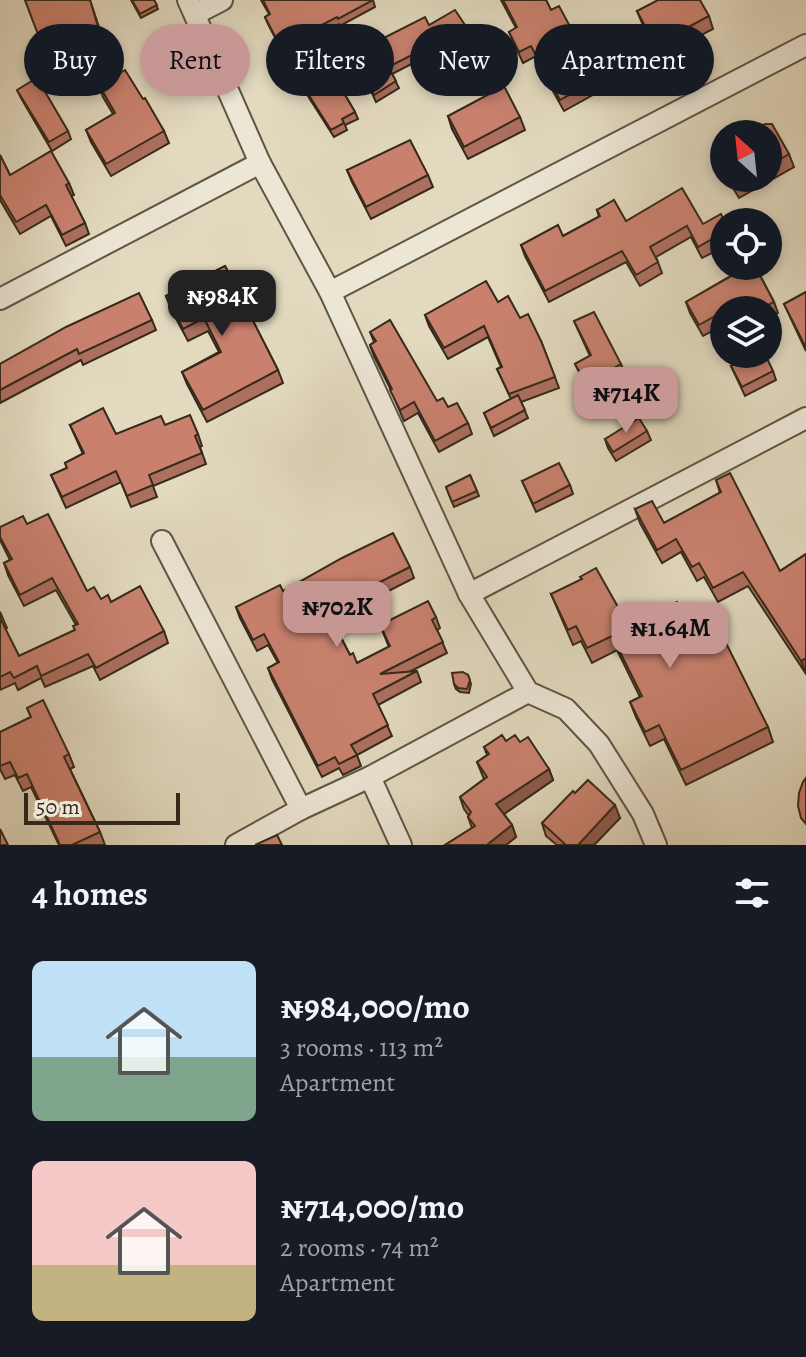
<!DOCTYPE html>
<meta charset="utf-8">
<style>
body{margin:0;font-family:Alegreya,serif;background:#242831;color:#f1f3f6;height:100vh;display:flex;flex-direction:column;font-size:30px;white-space:nowrap}
*{box-sizing:border-box;margin:0}
p{font-size:26px;color:#9ea1a6}
.icon{flex:none;width:44px;height:44px;fill:none;stroke:currentColor;stroke-width:2;stroke-linecap:round;stroke-linejoin:round}
.map{position:relative;height:845px;overflow:hidden}
.sheet{display:flex;flex-direction:column;background:#171b24;flex:1}
.sheet>*{flex:none}
.guide{position:absolute;left:24px;top:24px;width:758px;height:72px;display:flex;gap:16px}
.needle{width:52px;rotate:333deg}
.buttons{position:absolute;left:710px;top:120px;display:grid;gap:16px}
.buttons a{display:grid;place-items:center;width:72px;height:72px;border-radius:50%;background:#171b24;box-shadow:0 4px 12px #0003;font-size:40px}
.scale{position:absolute;left:24px;bottom:20px;width:156px;box-sizing:border-box;padding-left:8px;border:4px solid #35291a;border-top:0;font-size:22px;line-height:28px;white-space:nowrap;color:#35291a;-webkit-text-stroke:6px #ece6d5;paint-order:stroke}
.price{position:absolute;translate:-50% -68px;padding:0 18px;border-radius:16px;background:#c59692;color:#111;font-size:26px;line-height:52px;filter:drop-shadow(0 2px 4px #0008)}
.price::after{content:'';position:absolute;left:50%;top:48px;width:24px;height:18px;margin-left:-12px;background:inherit;clip-path:polygon(0 0,100% 0,50% 100%)}
.price.selected{background:#222;color:#fff}
ul{padding:0;list-style:none}
li{display:flex;align-items:center;gap:24px;height:200px;padding:0 32px}
li span{display:grid;place-items:center;flex:none;width:224px;height:160px;border-radius:12px;color:#555}
li>.icon{margin-inline-start:auto}
span .icon{width:96px;height:96px;fill:#fffc;stroke-width:1}
li b{font-size:34px}
h2{display:flex;justify-content:space-between;align-items:center;height:96px;padding:0 32px;font-size:34px}
.pill{padding:0 28px;border-radius:36px;background:#171b24;box-shadow:0 4px 12px #0003;font-size:28px;line-height:72px}
.pill.selected{background:#c59692;color:#111}
.map>svg:first-child{display:block}
.lines{fill:none;stroke-linecap:round;stroke-linejoin:round}
.minor-casing{stroke:#605543;stroke-width:24}
.minor{stroke:#ece6d5;stroke-width:20}
.wall{fill:#ad6f5f;stroke:#35291a;stroke-width:2}
.shaded-wall{fill:#8d5a4d;stroke:#35291a;stroke-width:2}
.building{fill:#c9816e;stroke:#35291a;stroke-width:2}
</style>
<div class="map">
<svg width="806" height="845" viewBox="0 0 806 845">
<rect width="100%" height="100%" fill="#e2d9bf"/>
<filter id="stains"><feTurbulence type="fractalNoise" baseFrequency=".0025" numOctaves="4"/><feColorMatrix values="0 0 0 0 .2 0 0 0 0 .09 0 0 0 0 .02 0 0 0 .5 -.17"/></filter>
<radialGradient id="worn" r=".72"><stop offset=".6" stop-color="#630" stop-opacity="0"/><stop offset="1" stop-color="#630" stop-opacity=".3"/></radialGradient>
<g class="lines">
<defs>
<g id="minor">
<path d="M 188,0 L 260,163 L 330,292 L 469,594 L 528,692 L 566,709 L 599,744 L 643,814 L 656,845"/>
<path d="M 195,14 L 222,0"/>
<path d="M 330,292 L 806,45"/>
<path d="M 0,299 L 260,163"/>
<path d="M 162,541 L 301,809"/>
<path d="M 469,594 L 806,418"/>
<path d="M 370,777 L 401,845"/>
<path d="M 236,845 L 301,809 L 370,777 L 528,692"/>
</g>
</defs>
<use href="#minor" class="minor-casing"/>
<use href="#minor" class="minor"/>
</g>
<g class="wall">
<path d="M 25,0 L 90,0 L 103,39 L 65,51 L 62,43 L 44,49 Z"/>
<path d="M 131,0 L 154,0 L 158,9 L 141,18 Z"/>
<path d="M 261,0 L 373,0 L 375,7 L 340,26 L 339,24 L 312,38 L 355,112 L 358,119 L 345,125 L 347,130 L 334,137 L 306,93 L 303,86 L 313,79 L 293,48 L 283,53 L 268,24 L 265,17 L 269,14 Z"/>
<path d="M 501,0 L 546,0 L 551,10 L 580,45 L 614,70 L 618,81 L 564,111 L 534,57 L 523,63 L 509,32 L 516,28 Z"/>
<path d="M 637,11 L 709,16 L 713,29 L 659,57 L 642,23 Z"/>
<path d="M 429,25 L 482,53 L 465,63 L 472,78 L 455,86 L 446,66 L 434,74 L 423,58 L 392,74 L 399,88 L 376,102 L 354,53 Z"/>
<path d="M 99,85 L 143,99 L 164,131 L 169,143 L 111,176 L 91,142 L 86,130 L 113,114 L 103,97 Z"/>
<path d="M 17,90 L 68,131 L 71,139 L 52,151 L 21,98 Z"/>
<path d="M 448,116 L 520,117 L 525,130 L 468,159 L 452,129 Z"/>
<path d="M 768,134 L 789,154 L 794,167 L 739,198 L 727,178 L 768,178 Z"/>
<path d="M 0,155 L 10,175 L 69,183 L 74,195 L 71,196 L 85,223 L 89,234 L 66,246 L 51,216 L 20,234 L 0,200 Z"/>
<path d="M 347,170 L 428,175 L 433,187 L 371,219 L 352,182 Z"/>
<path d="M 597,210 L 626,221 L 703,224 L 724,222 L 724,261 L 718,250 L 702,258 L 691,237 L 656,257 L 662,273 L 640,286 L 626,262 L 549,302 L 525,256 L 521,245 L 563,236 L 599,217 Z"/>
<path d="M 225,266 L 278,370 L 283,383 L 207,422 L 187,384 L 182,372 L 219,352 L 208,331 L 188,341 L 171,309 L 166,296 Z"/>
<path d="M 727,266 L 755,266 L 774,302 L 778,313 L 768,318 L 768,310 L 724,310 L 724,325 L 703,336 L 690,313 L 686,302 L 732,275 Z"/>
<path d="M 806,292 L 806,351 L 784,304 Z"/>
<path d="M 498,302 L 520,318 L 541,341 L 559,388 L 521,402 L 528,418 L 494,436 L 484,413 L 511,399 L 497,369 L 501,367 L 488,337 L 448,359 L 429,326 L 425,315 Z"/>
<path d="M 152,320 L 156,330 L 83,365 L 81,360 L 0,403 L 0,364 Z"/>
<path d="M 574,321 L 621,364 L 624,371 L 618,375 L 622,385 L 603,395 L 597,383 L 587,388 L 575,364 L 590,356 Z"/>
<path d="M 370,332 L 437,401 L 448,407 L 468,423 L 472,434 L 439,452 L 418,413 L 404,421 L 391,390 L 374,356 L 370,345 L 374,342 Z"/>
<path d="M 731,366 L 773,371 L 776,380 L 745,396 Z"/>
<path d="M 70,425 L 116,434 L 165,425 L 198,434 L 202,446 L 200,447 L 206,464 L 153,486 L 157,497 L 131,507 L 121,482 L 66,508 L 51,475 L 67,468 L 65,463 L 83,454 Z"/>
<path d="M 647,431 L 651,440 L 616,461 L 608,448 L 605,439 Z"/>
<path d="M 470,475 L 479,496 L 454,507 L 446,487 Z"/>
<path d="M 716,480 L 780,571 L 806,554 L 806,674 L 748,586 L 718,602 L 704,577 L 697,581 L 681,552 L 662,563 L 640,523 L 635,509 L 664,523 L 720,493 Z"/>
<path d="M 522,481 L 570,485 L 573,494 L 536,512 Z"/>
<path d="M 27,524 L 87,591 L 101,599 L 111,602 L 164,631 L 168,643 L 100,680 L 93,666 L 45,687 L 41,678 L 18,690 L 15,683 L 0,690 L 0,612 L 7,628 L 5,629 L 19,656 L 75,630 L 76,625 L 56,590 L 24,606 L 8,575 L 4,563 L 10,560 L 0,540 L 0,527 Z"/>
<path d="M 410,567 L 414,578 L 332,620 L 350,655 L 357,663 L 389,647 L 380,625 L 436,617 L 440,628 L 437,630 L 447,653 L 409,672 L 417,671 L 421,682 L 378,705 L 392,736 L 357,755 L 361,766 L 343,775 L 339,768 L 322,777 L 272,679 L 268,668 L 278,663 L 268,645 L 257,651 L 240,618 L 236,607 L 283,591 Z"/>
<path d="M 551,594 L 627,623 L 683,617 L 768,727 L 773,742 L 686,785 L 664,739 L 650,746 L 636,717 L 630,702 L 640,697 L 617,650 L 592,663 L 581,641 L 573,645 Z"/>
<path d="M 468,675 L 471,684 L 469,693 L 460,692 L 456,689 L 454,684 Z"/>
<path d="M 27,708 L 69,754 L 74,767 L 70,769 L 100,832 L 105,845 L 59,845 L 31,787 L 23,791 L 15,775 L 5,779 L 0,769 L 0,732 L 31,717 Z"/>
<path d="M 506,741 L 520,742 L 549,769 L 553,780 L 504,814 L 512,825 L 516,837 L 506,845 L 445,845 L 472,828 L 468,817 L 469,816 L 464,809 L 460,797 L 484,779 L 477,762 L 487,755 L 484,747 Z"/>
<path d="M 575,793 L 620,818 L 594,845 L 557,845 L 546,836 L 542,823 Z"/>
</g>
<g class="shaded-wall">
<path d="M 479,46 L 482,53 L 464,64 L 462,56 Z"/>
<path d="M 443,59 L 446,66 L 434,74 L 432,67 Z"/>
<path d="M 806,658 L 806,673 L 801,661 Z"/>
<path d="M 549,769 L 553,780 L 501,816 L 496,804 Z"/>
<path d="M 615,805 L 620,818 L 594,845 L 578,845 Z"/>
<path d="M 512,825 L 516,837 L 506,845 L 488,845 L 488,844 Z"/>
</g>
<g class="building">
<path d="M 25,0 L 90,0 L 98,27 L 60,39 L 58,31 L 39,37 Z"/>
<path d="M 132,0 L 154,0 L 157,5 L 140,14 Z"/>
<path d="M 263,0 L 373,0 L 338,19 L 337,17 L 308,32 L 355,112 L 342,119 L 344,123 L 331,130 L 303,86 L 314,78 L 291,41 L 280,46 L 265,17 L 270,14 Z"/>
<path d="M 503,0 L 546,0 L 551,10 L 559,6 L 580,45 L 595,36 L 614,70 L 560,100 L 531,46 L 519,52 L 509,32 L 517,27 Z"/>
<path d="M 658,0 L 700,0 L 709,16 L 655,45 L 637,11 Z"/>
<path d="M 455,10 L 479,46 L 462,56 L 469,71 L 453,79 L 443,59 L 432,67 L 420,51 L 388,67 L 396,81 L 374,95 L 354,53 L 425,17 L 429,25 Z"/>
<path d="M 125,70 L 143,99 L 145,98 L 164,131 L 106,164 L 86,130 L 115,113 L 99,85 Z"/>
<path d="M 37,78 L 68,131 L 49,142 L 17,90 Z"/>
<path d="M 504,86 L 520,117 L 464,147 L 448,116 Z"/>
<path d="M 765,124 L 772,124 L 789,154 L 768,166 L 768,134 L 747,134 Z"/>
<path d="M 410,140 L 428,175 L 366,207 L 347,170 Z"/>
<path d="M 724,147 L 724,168 L 715,152 Z"/>
<path d="M 51,151 L 69,183 L 66,185 L 85,223 L 62,235 L 46,205 L 16,222 L 0,195 L 0,155 L 10,175 Z"/>
<path d="M 730,178 L 748,178 L 734,186 Z"/>
<path d="M 682,188 L 703,224 L 721,214 L 725,222 L 724,258 L 714,238 L 698,247 L 687,226 L 650,247 L 658,262 L 636,275 L 622,251 L 545,291 L 521,245 L 558,225 L 563,236 L 600,216 L 597,210 L 614,200 L 626,221 Z"/>
<path d="M 225,266 L 278,370 L 203,410 L 182,372 L 221,352 L 204,318 L 183,329 L 166,296 Z"/>
<path d="M 729,266 L 755,266 L 774,302 L 758,310 L 752,310 L 746,298 L 724,310 L 724,311 L 699,325 L 686,302 L 733,275 Z"/>
<path d="M 486,281 L 498,302 L 508,296 L 520,318 L 528,314 L 541,341 L 555,377 L 509,394 L 497,369 L 502,367 L 484,326 L 444,348 L 425,315 Z"/>
<path d="M 806,292 L 806,348 L 784,304 Z"/>
<path d="M 139,293 L 152,320 L 79,354 L 77,349 L 0,390 L 0,364 L 66,327 Z"/>
<path d="M 594,312 L 621,364 L 614,368 L 619,377 L 600,387 L 594,375 L 584,380 L 575,364 L 591,355 L 574,321 Z"/>
<path d="M 390,320 L 437,401 L 443,398 L 448,407 L 457,403 L 468,423 L 435,441 L 414,402 L 400,410 L 390,390 L 392,389 L 370,345 L 376,341 L 370,332 Z"/>
<path d="M 753,354 L 765,354 L 773,371 L 742,387 L 731,366 Z"/>
<path d="M 518,395 L 525,410 L 491,428 L 484,413 Z"/>
<path d="M 103,408 L 116,434 L 161,416 L 165,425 L 190,415 L 198,434 L 195,436 L 202,453 L 149,475 L 153,485 L 127,496 L 116,471 L 62,497 L 51,475 L 67,468 L 65,463 L 84,453 L 70,425 Z"/>
<path d="M 639,418 L 647,431 L 613,452 L 605,439 Z"/>
<path d="M 559,463 L 570,485 L 533,504 L 522,481 Z"/>
<path d="M 730,473 L 780,571 L 806,554 L 806,658 L 801,661 L 743,572 L 713,588 L 699,563 L 692,567 L 676,539 L 657,550 L 635,509 L 652,501 L 664,523 L 721,492 L 716,480 Z"/>
<path d="M 470,475 L 477,491 L 452,502 L 446,487 Z"/>
<path d="M 48,514 L 87,591 L 94,587 L 101,599 L 108,595 L 111,602 L 140,586 L 164,631 L 96,668 L 88,654 L 41,676 L 37,666 L 14,678 L 10,672 L 0,677 L 0,612 L 2,617 L 0,618 L 19,656 L 75,630 L 73,626 L 78,624 L 52,578 L 20,595 L 4,563 L 12,559 L 0,537 L 0,527 L 23,516 L 27,524 Z"/>
<path d="M 393,533 L 410,567 L 326,609 L 350,655 L 353,653 L 357,663 L 390,646 L 380,625 L 428,601 L 436,617 L 432,620 L 443,642 L 380,674 L 417,671 L 373,694 L 388,725 L 351,745 L 357,755 L 339,764 L 335,757 L 318,766 L 268,668 L 279,662 L 264,634 L 253,640 L 236,607 L 280,585 L 283,591 L 342,558 Z"/>
<path d="M 596,568 L 627,623 L 677,602 L 683,617 L 707,605 L 768,727 L 681,770 L 659,725 L 645,732 L 630,702 L 642,696 L 612,636 L 587,648 L 576,626 L 568,630 L 551,594 L 582,579 L 580,577 Z"/>
<path d="M 463,672 L 468,675 L 470,680 L 467,689 L 458,688 L 454,684 L 452,673 Z"/>
<path d="M 43,700 L 69,754 L 64,757 L 100,832 L 72,845 L 60,845 L 27,774 L 18,778 L 10,762 L 0,766 L 0,732 L 31,717 L 27,708 Z"/>
<path d="M 502,735 L 506,741 L 515,735 L 520,742 L 528,737 L 549,769 L 496,804 L 512,825 L 488,844 L 488,845 L 445,845 L 475,826 L 468,817 L 471,812 L 460,797 L 487,777 L 477,762 L 489,754 L 484,747 Z"/>
<path d="M 806,778 L 806,824 L 801,818 L 798,806 L 799,793 L 803,782 Z"/>
<path d="M 588,780 L 615,805 L 578,845 L 566,845 L 542,823 L 573,791 L 575,793 Z"/>
<path d="M 0,829 L 8,845 L 0,845 Z"/>
<path d="M 277,835 L 282,845 L 255,845 Z"/>
</g>
<rect width="100%" height="100%" filter="url(#stains)"/>
<rect width="100%" height="100%" fill="url(#worn)"/>
</svg>
<div class="buttons">
<a><svg class="needle" viewBox="-14 -14 28 28"><path d="M0-13l5 13h-10z" fill="#e53935"/><path d="M0 13l5-13h-10z" fill="#9ea1a6"/></svg></a>
<a><svg class="icon" aria-label="locate" viewBox="0 0 24 24"><circle cx="12" cy="12" r="6"/><path d="M12 2v4M12 18v4M2 12h4M18 12h4"/></svg></a>
<a><svg class="icon" aria-label="layers" viewBox="0 0 24 24"><path d="M12 4l9 5-9 5-9-5zM3 14l9 5 9-5"/></svg></a>
</div>
<div class="scale">50 m</div>
<b class="price selected" style="left:222px;top:338px">₦984K</b>
<b class="price" style="left:626px;top:435px">₦714K</b>
<b class="price" style="left:337px;top:649px">₦702K</b>
<b class="price" style="left:670px;top:670px">₦1.64M</b>
<div class="guide">
<a class="pill">Buy</a>
<a class="pill selected">Rent</a>
<a class="pill">Filters</a>
<a class="pill">New</a>
<a class="pill">Apartment</a>
</div>
</div>
<section class="sheet">
<h2>4 homes<svg class="icon" aria-label="filters" viewBox="0 0 24 24"><path d="M4 7h16M4 17h16"/><circle cx="9" cy="7" r="2"/><circle cx="15" cy="17" r="2"/></svg></h2>
<ul>
<li><span style="background:linear-gradient(#bfe0f5 60%,#7fa58c 0)"><svg class="icon" aria-label="home" viewBox="0 0 24 24"><path d="M3 11l9-7 9 7M6 9v11h12V9"/></svg></span><div><b>₦984,000/mo</b><p>3 rooms · 113 m²</p><p>Apartment</p></div></li>
<li><span style="background:linear-gradient(#f6c9c9 65%,#c2b280 0)"><svg class="icon" aria-label="home" viewBox="0 0 24 24"><path d="M3 11l9-7 9 7M6 9v11h12V9"/></svg></span><div><b>₦714,000/mo</b><p>2 rooms · 74 m²</p><p>Apartment</p></div></li>
</ul>
</section>
